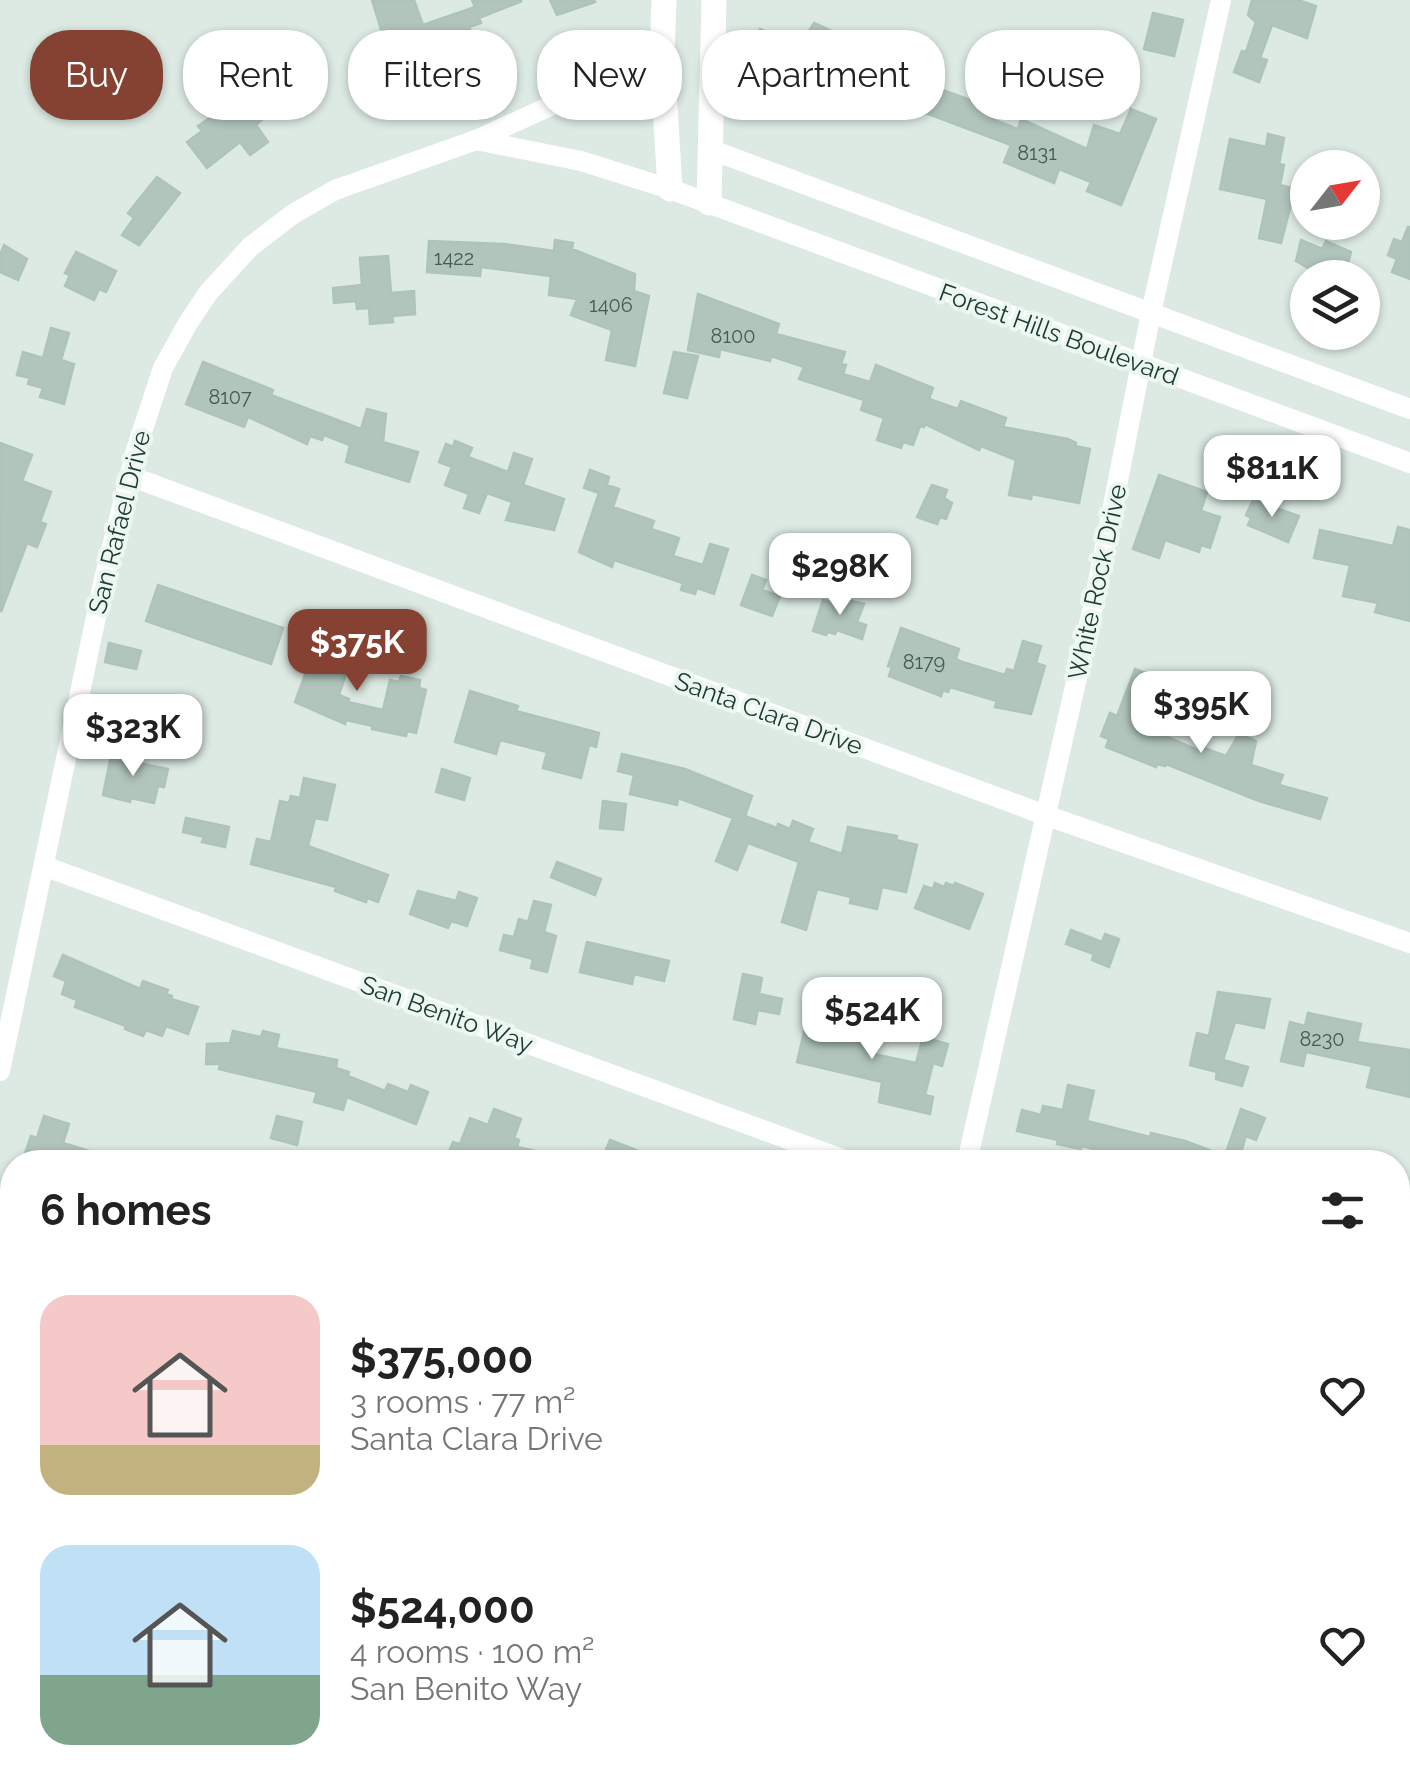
<!DOCTYPE html>
<meta charset="utf-8">
<style>
body{margin:0;font-family:Raleway,sans-serif;background:#f6f6f6;color:#222;height:100vh;display:flex;flex-direction:column;font-size:38px;white-space:nowrap}
*{box-sizing:border-box;margin:0}
p{font-size:32px;color:#767676}
.icon{flex:none;width:55px;height:55px;fill:none;stroke:currentColor;stroke-width:2;stroke-linecap:round;stroke-linejoin:round}
.map{position:relative;flex:1;overflow:hidden}
.side{position:absolute;left:0px;top:1150px;width:1410px;height:642px;display:flex;flex-direction:column;background:#fff;border-radius:40px 40px 0 0;box-shadow:0 2px 8px #0004}
.side>*{flex:none}
.banner{position:absolute;left:30px;top:30px;width:1350px;height:90px;display:flex;gap:20px}
.needle{width:65px;rotate:59deg}
.fabs{position:absolute;left:1290px;top:150px;display:grid;gap:20px}
.fabs a{display:grid;place-items:center;width:90px;height:90px;border-radius:50%;background:#fff;box-shadow:0 2px 8px #0004;font-size:50px}
.price{position:absolute;translate:-50% -85px;padding:0 22px;border-radius:20px;background:#fff;color:#222;font-size:32px;line-height:65px;filter:drop-shadow(0 2px 5px #0008)}
.price::after{content:'';position:absolute;left:50%;top:60px;width:30px;height:22px;margin-left:-15px;background:inherit;clip-path:polygon(0 0,100% 0,50% 100%)}
.price.current{background:#854232;color:#fff}
ul{padding:0;list-style:none}
li{display:flex;align-items:center;gap:30px;height:250px;padding:0 40px}
li span{display:grid;place-items:center;flex:none;width:280px;height:200px;border-radius:30px;color:#555}
li>.icon{margin-inline-start:auto}
span .icon{width:120px;height:120px;fill:#fffc;stroke-width:1}
li b{font-size:42px}
h2{display:flex;justify-content:space-between;align-items:center;height:120px;padding:0 40px;font-size:42px}
.tag{padding:0 35px;border-radius:40px;background:#fff;box-shadow:0 2px 8px #0004;font-size:35px;line-height:90px}
.tag.current{background:#854232;color:#fff}
.map>svg:first-child{display:block}
.built{fill:#cadad2}
.building{fill:#b1c5bc;stroke:#aec4ba;stroke-width:2.5}
.lines{fill:none;stroke-linecap:round;stroke-linejoin:round}
.minor{stroke:#fff;stroke-width:20}
.tertiary{stroke:#fff;stroke-width:25}
.rail-casing{stroke:#57776c;stroke-width:9}
.rail{stroke:#edf7f1;stroke-width:5;stroke-dasharray:15;stroke-linecap:butt}
.labels{text-anchor:middle;stroke-width:8;stroke-linejoin:round;paint-order:stroke}
.number-label{font-size:20px;fill:#425d54}
.street-label{font-size:25px;fill:#1d3a31;stroke:#edf7f1}
</style>
<div class="map">
<svg width="1410" height="1792" viewBox="0 0 1410 1792">
<rect width="100%" height="100%" fill="#dceae3"/>
<g class="built">
<path d="M 0,1652 L 12,1656 L 12,1771 L 0,1767 Z"/>
<path d="M 36,1780 L 347,1780 L 379,1792 L 69,1792 Z"/>
</g>
<g class="building">
<path d="M 372,0 L 414,0 L 423,25 L 475,7 L 472,0 L 522,1 L 479,18 L 481,23 L 469,27 L 471,33 L 459,38 L 456,32 L 429,41 L 432,49 L 427,51 L 439,62 L 426,76 L 414,64 L 403,72 L 391,61 L 368,68 L 360,44 L 383,36 Z"/>
<path d="M 550,0 L 594,0 L 595,2 L 557,15 Z"/>
<path d="M 1252,0 L 1298,0 L 1316,6 L 1307,38 L 1272,25 L 1260,58 L 1267,60 L 1259,82 L 1234,72 L 1242,51 L 1246,52 L 1256,22 L 1248,15 Z"/>
<path d="M 1153,13 L 1183,20 L 1174,56 L 1144,49 Z"/>
<path d="M 814,23 L 838,34 L 820,77 L 751,48 L 760,29 L 800,45 Z"/>
<path d="M 282,42 L 290,53 L 299,46 L 316,69 L 284,92 L 287,96 L 256,125 L 268,142 L 250,155 L 240,142 L 207,168 L 187,142 L 202,131 L 198,126 L 244,94 L 240,89 L 277,61 L 269,52 Z"/>
<path d="M 859,45 L 874,50 L 871,58 L 917,73 L 915,80 L 970,100 L 978,79 L 993,84 L 990,92 L 999,98 L 992,119 L 1018,129 L 1021,119 L 1087,149 L 1094,125 L 1120,134 L 1131,109 L 1156,119 L 1121,205 L 1087,191 L 1091,182 L 1059,169 L 1054,183 L 1004,162 L 1011,145 L 907,106 L 905,112 L 882,105 L 884,98 L 846,86 Z"/>
<path d="M 1268,134 L 1284,138 L 1279,164 L 1284,165 L 1280,185 L 1295,189 L 1281,243 L 1259,238 L 1267,199 L 1220,189 L 1230,139 L 1266,147 Z"/>
<path d="M 157,177 L 180,193 L 139,245 L 122,235 L 134,218 L 128,213 Z"/>
<path d="M 1408,227 L 1410,227 L 1410,279 L 1392,272 L 1397,259 L 1388,255 L 1394,239 L 1402,242 Z"/>
<path d="M 555,240 L 573,243 L 572,249 L 635,274 L 634,291 L 649,296 L 635,366 L 606,360 L 612,330 L 571,315 L 577,299 L 549,295 L 551,276 L 481,267 L 480,276 L 427,272 L 429,241 L 504,244 L 554,251 Z"/>
<path d="M 1301,240 L 1322,249 L 1326,241 L 1351,252 L 1344,278 L 1325,278 L 1296,261 Z"/>
<path d="M 4,245 L 27,259 L 18,280 L 0,272 L 0,255 Z"/>
<path d="M 76,252 L 116,271 L 106,292 L 99,289 L 94,300 L 65,286 L 70,275 L 65,273 Z"/>
<path d="M 388,256 L 391,293 L 414,291 L 415,314 L 392,316 L 393,322 L 370,324 L 369,308 L 357,309 L 356,301 L 334,303 L 333,288 L 362,285 L 360,258 Z"/>
<path d="M 698,294 L 779,324 L 776,334 L 845,352 L 841,364 L 846,365 L 843,374 L 870,382 L 876,365 L 933,388 L 929,399 L 958,409 L 961,401 L 1006,418 L 1003,427 L 1068,439 L 1076,443 L 1075,446 L 1090,449 L 1079,503 L 1032,494 L 1031,499 L 1009,495 L 1016,460 L 981,446 L 979,450 L 925,424 L 924,427 L 920,426 L 913,445 L 903,442 L 901,448 L 877,440 L 884,418 L 861,410 L 864,400 L 799,379 L 804,367 L 771,356 L 770,361 L 720,349 L 719,357 L 688,350 Z"/>
<path d="M 51,328 L 69,333 L 61,360 L 74,364 L 64,404 L 40,397 L 43,388 L 28,384 L 30,378 L 17,375 L 23,352 L 43,358 Z"/>
<path d="M 674,352 L 698,356 L 687,398 L 664,393 Z"/>
<path d="M 203,362 L 273,390 L 271,395 L 361,429 L 367,409 L 386,414 L 383,442 L 418,452 L 409,482 L 346,462 L 350,445 L 324,435 L 322,440 L 310,436 L 307,444 L 248,417 L 244,427 L 186,404 Z"/>
<path d="M 455,441 L 472,448 L 468,457 L 508,472 L 514,453 L 532,459 L 523,485 L 564,499 L 554,530 L 506,520 L 512,502 L 487,493 L 479,513 L 464,508 L 469,494 L 445,485 L 452,467 L 439,462 L 446,444 L 453,447 Z"/>
<path d="M 0,443 L 32,455 L 22,481 L 51,492 L 40,522 L 46,524 L 37,547 L 27,543 L 1,612 Z"/>
<path d="M 590,470 L 609,477 L 607,485 L 619,489 L 613,507 L 654,521 L 651,529 L 679,538 L 673,556 L 703,565 L 710,544 L 728,549 L 714,594 L 697,588 L 695,594 L 681,590 L 683,583 L 614,560 L 612,567 L 579,552 L 599,493 L 584,488 Z"/>
<path d="M 1159,475 L 1207,492 L 1201,511 L 1220,517 L 1210,548 L 1201,545 L 1199,552 L 1165,540 L 1159,558 L 1133,549 Z"/>
<path d="M 932,485 L 947,490 L 944,498 L 952,503 L 946,519 L 940,517 L 937,524 L 917,517 Z"/>
<path d="M 1253,500 L 1299,516 L 1288,542 L 1248,525 L 1251,518 L 1246,515 Z"/>
<path d="M 1398,527 L 1410,530 L 1410,621 L 1375,612 L 1378,603 L 1343,596 L 1350,565 L 1314,558 L 1320,530 L 1393,546 Z"/>
<path d="M 752,575 L 766,580 L 762,590 L 780,596 L 772,616 L 741,605 Z"/>
<path d="M 158,585 L 283,628 L 271,664 L 146,621 Z"/>
<path d="M 838,598 L 864,604 L 857,622 L 866,625 L 862,639 L 837,630 L 835,634 L 828,632 L 826,635 L 813,631 L 823,600 L 836,604 Z"/>
<path d="M 901,628 L 959,649 L 956,658 L 959,661 L 1005,675 L 1007,669 L 1014,671 L 1023,641 L 1041,646 L 1036,663 L 1045,666 L 1031,714 L 995,707 L 997,701 L 950,687 L 948,692 L 943,690 L 941,696 L 889,676 L 892,667 L 888,666 Z"/>
<path d="M 314,638 L 352,655 L 339,695 L 349,699 L 348,702 L 383,710 L 390,680 L 399,682 L 401,676 L 420,680 L 419,688 L 426,690 L 416,733 L 407,731 L 406,736 L 372,729 L 373,726 L 346,720 L 345,724 L 295,702 L 311,659 L 307,657 Z"/>
<path d="M 109,643 L 141,651 L 136,669 L 105,662 Z"/>
<path d="M 1135,669 L 1155,677 L 1138,719 L 1146,722 L 1144,727 L 1202,752 L 1204,748 L 1226,756 L 1239,734 L 1256,741 L 1251,765 L 1283,775 L 1279,785 L 1327,798 L 1320,819 L 1259,801 L 1166,764 L 1165,766 L 1157,764 L 1156,767 L 1106,747 L 1109,739 L 1101,736 L 1110,713 L 1117,716 Z"/>
<path d="M 470,691 L 518,706 L 516,711 L 599,733 L 596,747 L 589,745 L 581,778 L 543,768 L 547,752 L 500,740 L 496,754 L 455,742 Z"/>
<path d="M 112,751 L 136,756 L 134,762 L 168,769 L 164,787 L 158,786 L 154,803 L 131,798 L 130,802 L 103,795 Z"/>
<path d="M 622,754 L 685,769 L 752,796 L 745,816 L 777,828 L 778,824 L 790,829 L 793,821 L 813,829 L 808,842 L 842,854 L 848,827 L 897,836 L 896,840 L 917,845 L 906,892 L 882,887 L 877,909 L 850,903 L 851,897 L 817,889 L 806,930 L 782,922 L 799,862 L 748,843 L 737,870 L 716,861 L 733,818 L 678,798 L 677,805 L 630,794 L 634,775 L 618,771 Z"/>
<path d="M 442,769 L 470,778 L 464,800 L 436,792 Z"/>
<path d="M 304,778 L 335,785 L 327,820 L 315,818 L 308,846 L 388,875 L 378,902 L 367,898 L 366,902 L 335,891 L 336,887 L 251,864 L 257,839 L 271,842 L 280,801 L 289,803 L 291,796 L 300,798 Z"/>
<path d="M 603,801 L 626,804 L 623,830 L 600,828 Z"/>
<path d="M 186,818 L 229,827 L 225,847 L 202,842 L 204,837 L 183,832 Z"/>
<path d="M 557,862 L 601,879 L 595,895 L 551,877 Z"/>
<path d="M 935,883 L 944,887 L 946,883 L 954,886 L 955,883 L 983,894 L 969,929 L 915,908 L 924,886 L 933,889 Z"/>
<path d="M 418,891 L 456,901 L 459,892 L 477,898 L 467,926 L 451,921 L 448,928 L 410,914 Z"/>
<path d="M 534,901 L 551,905 L 544,932 L 556,936 L 547,972 L 531,968 L 533,959 L 500,950 L 504,935 L 514,937 L 519,919 L 528,922 Z"/>
<path d="M 1071,930 L 1102,942 L 1105,934 L 1119,939 L 1109,967 L 1092,960 L 1094,954 L 1066,944 Z"/>
<path d="M 587,942 L 669,961 L 664,981 L 634,974 L 632,984 L 580,972 Z"/>
<path d="M 63,955 L 140,989 L 143,981 L 168,990 L 166,994 L 172,996 L 171,999 L 198,1007 L 188,1034 L 166,1026 L 162,1036 L 146,1030 L 143,1036 L 125,1029 L 126,1026 L 75,1007 L 77,1000 L 62,994 L 66,981 L 54,976 Z"/>
<path d="M 743,974 L 762,978 L 759,994 L 782,999 L 779,1014 L 758,1010 L 755,1024 L 734,1019 Z"/>
<path d="M 1218,992 L 1270,999 L 1264,1028 L 1235,1022 L 1223,1060 L 1248,1067 L 1242,1086 L 1216,1079 L 1217,1072 L 1190,1065 L 1197,1033 L 1209,1036 Z"/>
<path d="M 812,999 L 830,1003 L 823,1033 L 866,1042 L 864,1052 L 916,1063 L 923,1037 L 948,1044 L 942,1066 L 933,1063 L 925,1095 L 933,1097 L 930,1114 L 879,1102 L 882,1082 L 797,1062 Z"/>
<path d="M 1308,1013 L 1361,1024 L 1357,1042 L 1410,1050 L 1410,1097 L 1367,1087 L 1372,1066 L 1306,1052 L 1303,1066 L 1281,1061 L 1290,1022 L 1305,1026 Z"/>
<path d="M 233,1031 L 261,1037 L 263,1031 L 279,1035 L 276,1048 L 337,1060 L 336,1068 L 349,1072 L 348,1076 L 385,1091 L 388,1084 L 408,1092 L 411,1085 L 428,1092 L 416,1124 L 347,1097 L 343,1110 L 314,1102 L 317,1092 L 219,1069 L 220,1064 L 206,1064 L 207,1044 L 230,1043 Z"/>
<path d="M 1068,1085 L 1094,1091 L 1087,1121 L 1150,1137 L 1151,1133 L 1185,1141 L 1225,1156 L 1241,1109 L 1265,1118 L 1256,1140 L 1246,1136 L 1238,1162 L 1184,1162 L 1164,1155 L 1162,1162 L 1114,1162 L 1116,1155 L 1082,1146 L 1081,1149 L 1057,1144 L 1058,1140 L 1017,1131 L 1022,1110 L 1041,1115 L 1043,1106 L 1063,1110 Z"/>
<path d="M 494,1109 L 521,1119 L 514,1138 L 519,1140 L 517,1147 L 559,1156 L 559,1162 L 521,1162 L 502,1156 L 500,1162 L 445,1162 L 453,1142 L 460,1144 L 470,1118 L 488,1125 Z"/>
<path d="M 44,1116 L 69,1124 L 63,1143 L 115,1159 L 114,1162 L 22,1162 L 31,1136 L 37,1138 Z"/>
<path d="M 277,1116 L 302,1122 L 297,1145 L 271,1138 Z"/>
<path d="M 610,1140 L 636,1150 L 631,1162 L 601,1162 Z"/>
</g>
<g class="lines">
<g class="minor">
<path d="M 476,140 L 581,161 L 670,189 L 1410,463"/>
<path d="M 712,150 L 1410,409"/>
<path d="M 130,476 L 1045,815 L 1410,943"/>
<path d="M 44,866 L 850,1162"/>
<path d="M 0,1071 L 104,579 L 136,450 L 163,368 L 188,323 L 208,293 L 250,247 L 293,214 L 335,190 L 476,140 L 662,55"/>
<path d="M 967,1162 L 1093,607 L 1151,313 L 1221,0"/>
<path d="M 0,1220 L 12,1224"/>
<path d="M 1398,1363 L 1410,1368"/>
<path d="M 0,1516 L 12,1521"/>
<path d="M 1398,1733 L 1410,1738"/>
<path d="M 721,1780 L 754,1792"/>
<path d="M 830,1792 L 832,1780"/>
</g>
<g class="tertiary">
<path d="M 664,0 L 662,55 L 670,189"/>
<path d="M 709,203 L 714,0"/>
</g>
<defs>
<g id="rail">
<path d="M 0,1718 L 12,1722"/>
<path d="M 169,1780 L 202,1792"/>
</g>
</defs>
<use href="#rail" class="rail-casing"/>
<use href="#rail" class="rail"/>
</g>
<g class="labels">
<g class="number-label">
<text x="1037" y="160">8131</text>
<text x="454" y="265">1422</text>
<text x="611" y="312">1406</text>
<text x="733" y="343">8100</text>
<text x="230" y="404">8107</text>
<text x="924" y="669">8179</text>
<text x="1322" y="1046">8230</text>
</g>
<g class="street-label">
<text transform="translate(1059 334) rotate(20)" y="9">Forest Hills Boulevard</text>
<text transform="translate(119 522) rotate(-76)" y="9">San Rafael Drive</text>
<text transform="translate(1097 582) rotate(-78)" y="9">White Rock Drive</text>
<text transform="translate(769 713) rotate(20)" y="9">Santa Clara Drive</text>
<text transform="translate(447 1014) rotate(20)" y="9">San Benito Way</text>
</g>
</g>
</svg>
<div class="fabs">
<a><svg class="needle" viewBox="-14 -14 28 28"><path d="M0-13l5 13h-10z" fill="#e53935"/><path d="M0 13l5-13h-10z" fill="#767676"/></svg></a>
<a><svg class="icon" aria-label="layers" viewBox="0 0 24 24"><path d="M12 4l9 5-9 5-9-5zM3 14l9 5 9-5"/></svg></a>
</div>
<b class="price" style="left:1272px;top:520px">$811K</b>
<b class="price" style="left:840px;top:618px">$298K</b>
<b class="price current" style="left:357px;top:694px">$375K</b>
<b class="price" style="left:1201px;top:756px">$395K</b>
<b class="price" style="left:133px;top:779px">$323K</b>
<b class="price" style="left:872px;top:1062px">$524K</b>
<div class="banner">
<a class="tag current">Buy</a>
<a class="tag">Rent</a>
<a class="tag">Filters</a>
<a class="tag">New</a>
<a class="tag">Apartment</a>
<a class="tag">House</a>
</div>
<section class="side">
<h2>6 homes<svg class="icon" aria-label="filters" viewBox="0 0 24 24"><path d="M4 7h16M4 17h16"/><circle cx="9" cy="7" r="2"/><circle cx="15" cy="17" r="2"/></svg></h2>
<ul>
<li><span style="background:linear-gradient(#f6c9c9 75%,#c2b280 0)"><svg class="icon" aria-label="home" viewBox="0 0 24 24"><path d="M3 11l9-7 9 7M6 9v11h12V9"/></svg></span><div><b>$375,000</b><p>3 rooms · 77 m²</p><p>Santa Clara Drive</p></div><svg class="icon" aria-label="heart" viewBox="0 0 24 24"><path d="M12 20l-8-8c-3-5 5-10 8-4 3-6 11-1 8 4z"/></svg></li>
<li><span style="background:linear-gradient(#bfe0f5 65%,#7fa58c 0)"><svg class="icon" aria-label="home" viewBox="0 0 24 24"><path d="M3 11l9-7 9 7M6 9v11h12V9"/></svg></span><div><b>$524,000</b><p>4 rooms · 100 m²</p><p>San Benito Way</p></div><svg class="icon" aria-label="heart" viewBox="0 0 24 24"><path d="M12 20l-8-8c-3-5 5-10 8-4 3-6 11-1 8 4z"/></svg></li>
</ul>
</section>
</div>
